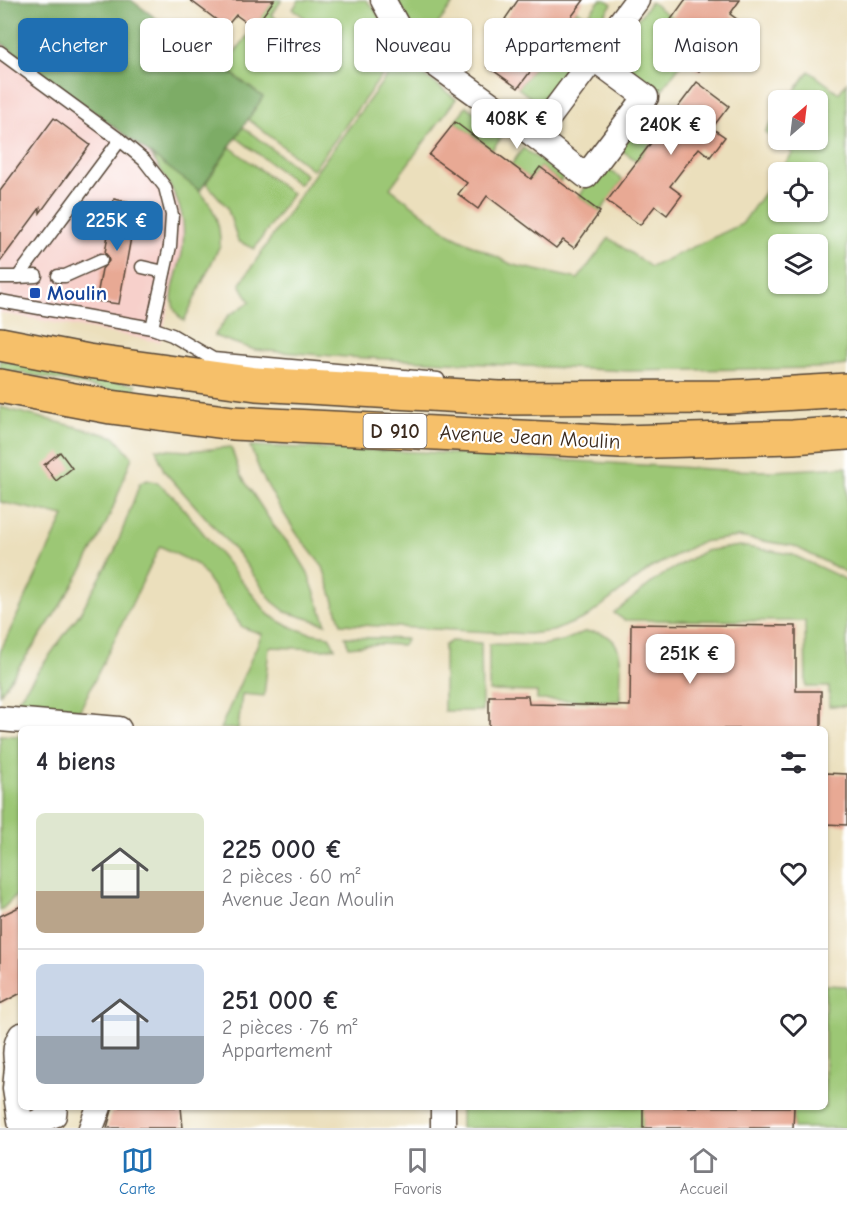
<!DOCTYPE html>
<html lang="fr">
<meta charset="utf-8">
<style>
body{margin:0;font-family:"Comic Neue",sans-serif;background:#f2f2f3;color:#2b2b33;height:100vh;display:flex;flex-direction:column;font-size:22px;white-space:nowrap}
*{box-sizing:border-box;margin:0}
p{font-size:20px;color:#7c7c81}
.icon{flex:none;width:33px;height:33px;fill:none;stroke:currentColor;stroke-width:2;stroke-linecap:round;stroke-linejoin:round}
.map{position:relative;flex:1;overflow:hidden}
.details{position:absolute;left:18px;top:726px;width:810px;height:384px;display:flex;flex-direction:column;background:#fff;border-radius:9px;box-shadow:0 2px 4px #0004}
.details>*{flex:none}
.hud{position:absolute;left:18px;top:18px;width:812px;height:54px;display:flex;gap:12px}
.needle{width:39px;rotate:28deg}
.buttons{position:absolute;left:768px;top:90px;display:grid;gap:12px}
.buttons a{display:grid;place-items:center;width:60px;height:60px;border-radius:9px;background:#fff;box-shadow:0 2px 4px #0004;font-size:30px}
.price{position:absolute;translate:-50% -51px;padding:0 14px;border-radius:12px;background:#fff;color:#222;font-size:20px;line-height:39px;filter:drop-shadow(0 2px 3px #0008)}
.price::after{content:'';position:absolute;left:50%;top:36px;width:18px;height:14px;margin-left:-9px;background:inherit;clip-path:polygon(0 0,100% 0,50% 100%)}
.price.selected{background:#1f6fb2;color:#fff}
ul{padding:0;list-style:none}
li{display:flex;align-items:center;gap:18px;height:150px;padding:0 18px}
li+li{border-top:2px solid #e1e1e2}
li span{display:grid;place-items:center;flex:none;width:168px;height:120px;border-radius:9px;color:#555}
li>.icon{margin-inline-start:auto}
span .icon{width:72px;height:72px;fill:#fffc;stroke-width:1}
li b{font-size:26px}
h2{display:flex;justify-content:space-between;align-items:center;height:72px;padding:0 18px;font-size:26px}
.tag{padding:0 21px;border-radius:9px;background:#fff;box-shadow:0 2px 4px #0004;font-size:21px;line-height:54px}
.tag.selected{background:#1f6fb2;color:#fff}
.tabs{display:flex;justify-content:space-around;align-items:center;height:84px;border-top:2px solid #e1e1e2;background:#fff;font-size:16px;color:#7c7c81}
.tabs a{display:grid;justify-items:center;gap:3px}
.tabs .selected{color:#1f6fb2}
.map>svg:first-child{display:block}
.built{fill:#f7d0cb}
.green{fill:#9cc775;stroke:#6c784a;stroke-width:1.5;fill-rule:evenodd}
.forest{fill:#7dac66;stroke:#5c6b42;stroke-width:1.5}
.building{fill:#e8a994}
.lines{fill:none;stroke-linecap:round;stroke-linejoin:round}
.lane-casing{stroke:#554536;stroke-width:15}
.street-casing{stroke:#554536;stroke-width:27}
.primary-casing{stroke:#554536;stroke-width:36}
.lane{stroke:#fff;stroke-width:12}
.street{stroke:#fff;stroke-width:24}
.primary{stroke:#f6c06b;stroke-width:33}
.transit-dot{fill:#1a4fb4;stroke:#fff;stroke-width:2}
.labels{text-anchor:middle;stroke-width:4.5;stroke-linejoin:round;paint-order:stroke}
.shield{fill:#fff;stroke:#766a62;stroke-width:1.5}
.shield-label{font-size:20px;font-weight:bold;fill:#3b2a1e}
.transit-label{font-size:21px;font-weight:bold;fill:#164399;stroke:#fff;text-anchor:start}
.street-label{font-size:21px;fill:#3b2a1e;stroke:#fff}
</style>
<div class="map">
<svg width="847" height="1128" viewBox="0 0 847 1128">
<rect width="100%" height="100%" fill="#fff"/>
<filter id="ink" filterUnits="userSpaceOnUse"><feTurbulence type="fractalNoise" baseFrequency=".0167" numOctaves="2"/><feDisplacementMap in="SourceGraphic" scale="12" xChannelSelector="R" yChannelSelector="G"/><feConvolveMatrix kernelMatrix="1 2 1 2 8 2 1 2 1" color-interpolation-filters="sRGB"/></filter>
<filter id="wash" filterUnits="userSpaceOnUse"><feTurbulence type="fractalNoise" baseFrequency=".008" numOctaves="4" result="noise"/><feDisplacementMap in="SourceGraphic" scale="24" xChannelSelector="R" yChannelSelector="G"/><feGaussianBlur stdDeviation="1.35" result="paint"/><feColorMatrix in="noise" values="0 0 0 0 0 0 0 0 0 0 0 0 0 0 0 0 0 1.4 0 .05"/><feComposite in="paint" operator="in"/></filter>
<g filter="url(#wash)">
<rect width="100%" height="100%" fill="#ebdfbc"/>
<path class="built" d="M 0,42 L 151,155 L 167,180 L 179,205 L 184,236 L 182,255 L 160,342 L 0,313 Z"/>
<g class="green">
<path d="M 274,0 L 282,0 L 271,15 L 294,31 L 305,18 L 293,9 L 299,0 L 366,0 C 381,14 387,30 390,50 L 397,55 L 313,170 L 248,119 L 262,97 L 224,67 Z"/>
<path d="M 397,0 L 456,0 L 428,37 L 412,26 Z"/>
<path d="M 600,0 L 606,0 L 612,4 L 583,46 L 562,30 L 577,10 L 587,17 Z"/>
<path d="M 651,2 L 672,18 L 657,39 L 684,60 L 661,91 L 611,53 Z"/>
<path d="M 548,49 L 569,64 L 539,104 L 518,88 Z"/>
<path d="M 400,58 L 456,99 L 390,188 L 450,234 L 513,265 L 578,279 L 609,238 L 651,267 L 742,224 L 778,173 L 778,212 L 818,212 L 818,172 L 779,172 L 793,153 L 765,132 L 778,113 L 778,140 L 818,140 L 818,100 L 788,100 L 809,71 L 839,93 L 847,82 L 847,365 L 818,368 L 628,371 L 347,357 L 255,350 L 214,336 L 228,316 L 250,302 L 240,284 L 316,172 ZM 778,244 L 818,244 L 818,284 L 778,284 Z"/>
<path d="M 466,106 L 504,134 L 492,150 L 455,122 Z"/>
<path d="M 646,108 L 667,123 L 637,161 L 617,147 Z"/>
<path d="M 243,127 L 306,175 L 299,185 L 236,137 Z"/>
<path d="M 230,147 L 292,194 L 254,249 L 238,241 L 227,207 L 206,183 Z"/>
<path d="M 523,148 L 563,177 L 560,182 L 540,167 L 531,179 L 511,165 Z"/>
<path d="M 151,155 C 186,180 221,196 220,245 L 184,321 C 161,304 178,277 182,253 C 184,242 184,232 183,221 C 179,196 164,176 151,155 Z"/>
<path d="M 602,165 L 623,180 L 600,212 L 579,196 Z"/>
<path d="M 0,360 L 136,385 L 134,395 L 0,369 Z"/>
<path d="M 0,407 L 115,437 L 132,457 C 122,481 115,507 103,530 C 75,588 37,641 0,694 L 0,652 L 64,516 L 0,502 Z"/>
<path d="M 250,446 L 423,452 L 726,470 L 772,471 L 847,467 L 847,573 L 794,546 L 738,537 L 701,542 L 651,568 L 587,617 L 553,631 L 529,634 L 341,624 L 323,567 L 297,534 L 279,506 L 261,474 Z"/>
<path d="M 231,447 L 240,474 L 273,525 L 294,550 L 307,571 L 326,624 L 286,612 L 272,601 L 240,556 L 164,471 L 156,449 L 188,451 Z"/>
<path d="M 147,480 L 158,483 L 176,499 L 269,615 C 290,628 304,633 329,636 L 335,648 L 323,649 L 269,647 L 264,696 L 242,694 L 238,729 L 220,729 L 262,634 L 242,627 L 198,565 L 160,546 L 80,710 L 14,705 L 80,613 L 114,553 L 140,483 Z"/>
<path d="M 740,546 L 791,554 L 843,578 L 847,582 L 847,706 L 829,706 L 829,687 L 806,687 L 805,621 L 624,620 L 614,613 L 659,577 L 704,551 Z"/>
<path d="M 584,632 C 630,629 620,669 620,701 L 537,700 L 537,692 L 489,691 L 489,644 L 542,645 L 563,641 Z"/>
<path d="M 345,637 L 406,639 L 403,645 L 377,644 L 349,647 Z"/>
<path d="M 451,641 L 481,643 L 482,711 L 444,711 L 444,646 Z"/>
<path d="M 0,735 L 21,736 L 21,891 L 0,911 Z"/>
<path d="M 825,985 L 847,986 L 847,1128 L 793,1128 L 794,1107 L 825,1107 Z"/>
<rect x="461" y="1107" width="182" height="21"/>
</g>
<path class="forest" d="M 0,0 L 131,0 L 263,97 L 200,191 L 0,42 Z"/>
<g id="blocks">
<g class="building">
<path d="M 190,0 L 274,0 L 254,28 L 236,15 L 226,27 Z"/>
<path d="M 518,0 L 584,0 L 518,88 L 487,66 L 517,27 L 505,19 Z"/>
<path d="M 685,0 L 740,0 L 730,14 L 738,20 L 699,71 L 657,39 Z"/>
<path d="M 697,82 L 729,106 L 712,128 L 725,137 L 710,157 L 699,148 L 670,186 L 682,195 L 667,215 L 655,206 L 640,225 L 607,201 Z"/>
<path d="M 54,118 L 90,145 L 40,213 L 40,208 L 0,262 L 0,191 Z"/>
<path d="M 455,122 L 531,179 L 540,167 L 600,212 L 574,248 L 563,240 L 556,248 L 487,196 L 478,209 L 458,194 L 467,183 L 429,155 Z"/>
<path d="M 114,199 L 137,204 L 119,304 L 96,301 L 102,269 L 109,261 L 108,256 L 105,253 Z"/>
<path d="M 60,452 L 72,468 L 56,481 L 44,465 Z"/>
<path d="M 631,624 L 796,626 L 796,691 L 821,691 L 821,729 L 489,729 L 489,696 L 528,696 L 529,704 L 630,706 Z"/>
<path d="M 825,773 L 847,774 L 847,825 L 825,824 Z"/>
<path d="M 21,906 L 21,993 L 0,1004 L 0,916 Z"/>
<path d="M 113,1107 L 181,1107 L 183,1128 L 107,1128 Z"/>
<path d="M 643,1107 L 794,1107 L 793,1128 L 643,1128 Z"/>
</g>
</g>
</g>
<g filter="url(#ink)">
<use href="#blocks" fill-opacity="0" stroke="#554536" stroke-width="1.5"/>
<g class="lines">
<defs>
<g id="lane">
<path d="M 0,52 L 120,140 L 144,160 L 165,187 L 172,215 L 170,246 L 152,328"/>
<path d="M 142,267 L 164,272"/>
<path d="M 58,276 L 65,276 L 101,260"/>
<path d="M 0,277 L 18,277 L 120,140"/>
<path d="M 18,277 L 36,276"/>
<path d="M 0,301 L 152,328 L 172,335 L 213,359 L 438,379"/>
</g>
<g id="street">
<path d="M 383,0 L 407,44 L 535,136 L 637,0"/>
<path d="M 535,136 L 586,176 L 646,97 L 593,58"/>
<path d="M 0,719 L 119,729"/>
<path d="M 21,1035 C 14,1045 13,1062 21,1071"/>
<path d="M 17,1067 L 15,1089 L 21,1127"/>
<path d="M 22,1128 L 54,1115 L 55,1107"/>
<path d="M 91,1128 L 99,1107"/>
<path d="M 443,1128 L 443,1107"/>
</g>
<g id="primary">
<path d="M 0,344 L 88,361 L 256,384 L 499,398 L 727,397 L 847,390"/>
<path d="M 0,386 L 111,407 L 233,423 L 621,442 L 793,437 L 847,433"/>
</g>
</defs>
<use href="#lane" class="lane-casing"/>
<use href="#street" class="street-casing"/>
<use href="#primary" class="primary-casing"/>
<use href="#lane" class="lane"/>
<use href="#street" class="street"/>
<use href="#primary" class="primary"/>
</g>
</g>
<rect class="transit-dot" x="29" y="287" width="12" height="12" rx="3"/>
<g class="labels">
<rect class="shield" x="363.5" y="414" width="63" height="34" rx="4.5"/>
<g class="shield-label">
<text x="395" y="438">D 910</text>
</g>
<g class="transit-label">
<text x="47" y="300">Moulin</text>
</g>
<g class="street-label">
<text transform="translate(530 437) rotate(3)" y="7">Avenue Jean Moulin</text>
</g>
</g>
</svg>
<div class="buttons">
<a><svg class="needle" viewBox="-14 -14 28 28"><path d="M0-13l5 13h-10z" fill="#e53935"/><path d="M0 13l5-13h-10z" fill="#7c7c81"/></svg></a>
<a><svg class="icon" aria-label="locate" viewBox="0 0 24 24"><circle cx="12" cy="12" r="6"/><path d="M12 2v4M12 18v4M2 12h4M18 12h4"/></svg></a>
<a><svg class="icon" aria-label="layers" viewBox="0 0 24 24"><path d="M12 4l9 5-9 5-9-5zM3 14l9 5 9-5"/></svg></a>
</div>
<b class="price" style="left:517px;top:150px">408K €</b>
<b class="price" style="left:671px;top:156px">240K €</b>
<b class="price selected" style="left:117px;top:252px">225K €</b>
<b class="price" style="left:690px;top:685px">251K €</b>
<div class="hud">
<a class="tag selected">Acheter</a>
<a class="tag">Louer</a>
<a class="tag">Filtres</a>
<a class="tag">Nouveau</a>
<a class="tag">Appartement</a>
<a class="tag">Maison</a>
</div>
<section class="details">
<h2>4 biens<svg class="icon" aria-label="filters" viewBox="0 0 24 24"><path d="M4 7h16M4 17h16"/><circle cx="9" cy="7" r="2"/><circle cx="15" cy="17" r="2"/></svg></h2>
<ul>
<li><span style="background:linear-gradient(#dfe7d0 65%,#b9a48a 0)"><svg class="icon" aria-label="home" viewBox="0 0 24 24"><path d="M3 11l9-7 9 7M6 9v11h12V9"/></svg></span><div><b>225 000 €</b><p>2 pièces · 60 m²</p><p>Avenue Jean Moulin</p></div><svg class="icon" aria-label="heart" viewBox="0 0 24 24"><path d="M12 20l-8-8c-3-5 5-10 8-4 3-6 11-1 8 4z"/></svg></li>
<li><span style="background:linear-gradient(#c9d6e8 60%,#9aa5b1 0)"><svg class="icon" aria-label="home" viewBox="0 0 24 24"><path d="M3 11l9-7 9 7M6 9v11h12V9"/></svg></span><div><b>251 000 €</b><p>2 pièces · 76 m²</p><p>Appartement</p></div><svg class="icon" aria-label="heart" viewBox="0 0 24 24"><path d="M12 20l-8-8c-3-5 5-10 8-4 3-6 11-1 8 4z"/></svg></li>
</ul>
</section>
</div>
<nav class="tabs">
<a class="selected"><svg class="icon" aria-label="map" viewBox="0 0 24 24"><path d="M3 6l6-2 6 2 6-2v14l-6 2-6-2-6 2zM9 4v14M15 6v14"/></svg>Carte</a>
<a><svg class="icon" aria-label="saved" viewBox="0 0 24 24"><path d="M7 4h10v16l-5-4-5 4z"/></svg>Favoris</a>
<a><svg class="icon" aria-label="home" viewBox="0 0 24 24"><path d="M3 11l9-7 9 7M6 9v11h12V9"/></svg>Accueil</a>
</nav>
